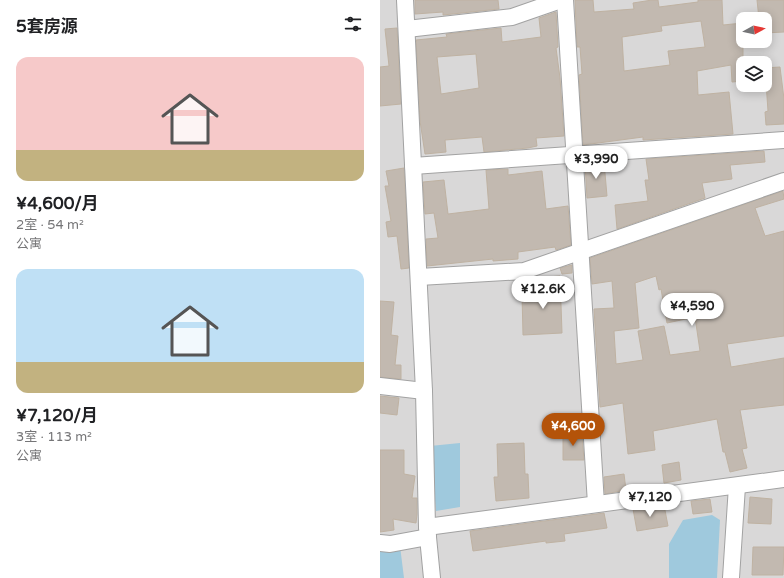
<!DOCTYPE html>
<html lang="zh">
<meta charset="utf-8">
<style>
body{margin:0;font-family:"Varela Round","Noto Sans SC",sans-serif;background:#f6f6f6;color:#202124;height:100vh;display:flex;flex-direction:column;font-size:15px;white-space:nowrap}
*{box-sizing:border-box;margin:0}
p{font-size:13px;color:#757577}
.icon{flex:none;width:22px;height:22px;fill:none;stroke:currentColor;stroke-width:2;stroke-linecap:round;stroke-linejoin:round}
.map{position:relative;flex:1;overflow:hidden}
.sheet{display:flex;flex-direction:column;background:#fff;width:380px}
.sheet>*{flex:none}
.needle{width:26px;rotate:82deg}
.buttons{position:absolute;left:356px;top:12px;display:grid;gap:8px}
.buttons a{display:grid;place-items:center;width:36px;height:36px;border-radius:8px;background:#fff;box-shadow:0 2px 10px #0003;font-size:20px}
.price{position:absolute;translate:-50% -34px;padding:0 9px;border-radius:14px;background:#fff;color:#222;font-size:13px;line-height:26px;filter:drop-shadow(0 1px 2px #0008)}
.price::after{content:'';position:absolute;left:50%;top:24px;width:12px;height:9px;margin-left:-6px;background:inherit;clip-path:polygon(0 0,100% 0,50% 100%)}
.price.selected{background:#b45309;color:#fff}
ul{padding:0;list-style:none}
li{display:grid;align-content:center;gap:8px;height:212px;padding:0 16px}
li span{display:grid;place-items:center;height:124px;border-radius:12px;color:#555}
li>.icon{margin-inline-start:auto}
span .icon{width:72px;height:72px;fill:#fffc;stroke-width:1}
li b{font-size:17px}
h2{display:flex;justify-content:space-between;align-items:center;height:48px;padding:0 16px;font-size:17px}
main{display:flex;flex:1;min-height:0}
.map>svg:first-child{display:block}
.residential{fill:#d9d8d8;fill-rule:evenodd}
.water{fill:#9fc9dd}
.building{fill:#c2b9b0;stroke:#bfb2a2;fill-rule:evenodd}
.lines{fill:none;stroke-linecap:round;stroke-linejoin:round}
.minor-casing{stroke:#a2a2a2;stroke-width:18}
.minor{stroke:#fff;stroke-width:16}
</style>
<main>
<section class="sheet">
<h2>5套房源<svg class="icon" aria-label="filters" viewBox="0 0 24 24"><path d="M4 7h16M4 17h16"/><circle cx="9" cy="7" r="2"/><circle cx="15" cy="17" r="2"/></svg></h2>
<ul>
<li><span style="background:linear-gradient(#f6c9c9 75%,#c2b280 0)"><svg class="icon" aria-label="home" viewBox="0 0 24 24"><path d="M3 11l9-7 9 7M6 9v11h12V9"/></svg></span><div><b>¥4,600/月</b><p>2室 · 54 m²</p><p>公寓</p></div></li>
<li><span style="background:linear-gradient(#bfe0f5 75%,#c2b280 0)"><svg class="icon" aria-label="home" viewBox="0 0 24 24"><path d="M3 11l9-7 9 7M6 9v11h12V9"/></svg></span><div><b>¥7,120/月</b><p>3室 · 113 m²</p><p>公寓</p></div></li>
</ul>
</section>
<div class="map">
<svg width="404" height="578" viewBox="0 0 404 578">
<rect width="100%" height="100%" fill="#edeae0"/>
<path class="residential" d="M 0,0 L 404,0 L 404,578 L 0,578 ZM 363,19 L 385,19 L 385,41 L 363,41 ZM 363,63 L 385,63 L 385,85 L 363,85 Z"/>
<g class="water">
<path d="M 80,443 L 80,507 L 56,511 L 50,446 Z"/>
<path d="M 332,515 L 340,520 L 337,578 L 289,578 L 289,544 L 303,520 Z"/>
<path d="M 20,546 L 24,578 L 0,578 L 0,548 Z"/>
</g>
<g class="building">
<path d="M 35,0 L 118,0 L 119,9 L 63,15 L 63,12 L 35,14 Z"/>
<path d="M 195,0 L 213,0 L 214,12 L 254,9 L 253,3 L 272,0 L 278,0 L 279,7 L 318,2 L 318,0 L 342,0 L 343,25 L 363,23 L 363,81 L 352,82 L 351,65 L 317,71 L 318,95 L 349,92 L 353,134 L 263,140 L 263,137 L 203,145 L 199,75 L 202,74 L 200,47 L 197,47 ZM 321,21 L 325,47 L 288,51 L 290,65 L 244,71 L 242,37 L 282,31 L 281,26 Z"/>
<path d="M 377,0 L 404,0 L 404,32 L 385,33 L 385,19 L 379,19 Z"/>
<path d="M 176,12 L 178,47 L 176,48 L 180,78 L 184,136 L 156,138 L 157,146 L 148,148 L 104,152 L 102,137 L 65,140 L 66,152 L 45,154 L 40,121 L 36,40 L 67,37 L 66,34 L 121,28 L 122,42 L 161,37 L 159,18 ZM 96,54 L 99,88 L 61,94 L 57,57 Z"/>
<path d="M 17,28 L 21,104 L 0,106 L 0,67 L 9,66 L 5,29 Z"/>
<path d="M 400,67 L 404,99 L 404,124 L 386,125 L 385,112 L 388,111 L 385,68 Z"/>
<path d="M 384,151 L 385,162 L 350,165 L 352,179 L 322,183 L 325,198 L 237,229 L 235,205 L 268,201 L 265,180 L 269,180 L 266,159 Z"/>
<path d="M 224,162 L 227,196 L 207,198 L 205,164 Z"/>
<path d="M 24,168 L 29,268 L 21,269 L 17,236 L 8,237 L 6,222 L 11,221 L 5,186 L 9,186 L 6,171 Z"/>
<path d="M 128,169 L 128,175 L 162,171 L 166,209 L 188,206 L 191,245 L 176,250 L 175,247 L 138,252 L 138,259 L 113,261 L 113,259 L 47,266 L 46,239 L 58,238 L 54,213 L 45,214 L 43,182 L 64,180 L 68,214 L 109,209 L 106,170 Z"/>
<path d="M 403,191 L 404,199 L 375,208 L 385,236 L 404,231 L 404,336 L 347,344 L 351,367 L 404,358 L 404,405 L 360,410 L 367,448 L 362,449 L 367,468 L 350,472 L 345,452 L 343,452 L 337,419 L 273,431 L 275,450 L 248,454 L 243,403 L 220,407 L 214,309 L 234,308 L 232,281 L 212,284 L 210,258 ZM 276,276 L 279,290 L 281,289 L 287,323 L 315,317 L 320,351 L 290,355 L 284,326 L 258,331 L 263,360 L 236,364 L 234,331 L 259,328 L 255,283 Z"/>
<path d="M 192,265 L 192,273 L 182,274 L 180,268 Z"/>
<path d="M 180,276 L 182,333 L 143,335 L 142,294 L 168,292 L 167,277 Z"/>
<path d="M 0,301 L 14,302 L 11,335 L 18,336 L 15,365 L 21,365 L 21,379 L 0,377 Z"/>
<path d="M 0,396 L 19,398 L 17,415 L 0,413 Z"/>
<path d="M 183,433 L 202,434 L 204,460 L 183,460 Z"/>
<path d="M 144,443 L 145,474 L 148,474 L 149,498 L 116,501 L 114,477 L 118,477 L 117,444 Z"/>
<path d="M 0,450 L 24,450 L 24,474 L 35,476 L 32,498 L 37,498 L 37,514 L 36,523 L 13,519 L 14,530 L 0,532 Z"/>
<path d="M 299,462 L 301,480 L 284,483 L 282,465 Z"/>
<path d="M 244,474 L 246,490 L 225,494 L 224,477 Z"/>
<path d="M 370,497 L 392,499 L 391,524 L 368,523 Z"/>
<path d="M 330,499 L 332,512 L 313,514 L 311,501 Z"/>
<path d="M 284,505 L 288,526 L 257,531 L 253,509 Z"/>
<path d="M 224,513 L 227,528 L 184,534 L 185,541 L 166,543 L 166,541 L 93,551 L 90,531 Z"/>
<path d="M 373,547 L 404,547 L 403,575 L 372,575 Z"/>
</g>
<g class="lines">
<defs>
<g id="minor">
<path d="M 25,0 L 44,391 L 47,527 L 52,578"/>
<path d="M 185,0 L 216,504"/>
<path d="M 27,29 L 132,17 L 181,0"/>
<path d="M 33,166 L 404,140"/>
<path d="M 39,277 L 144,271 L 404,181"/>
<path d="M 0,386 L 44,391"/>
<path d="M 47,527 L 404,479"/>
<path d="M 0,543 L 10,544 L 48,537"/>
<path d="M 351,578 L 357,486"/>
</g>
</defs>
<use href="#minor" class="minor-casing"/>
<use href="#minor" class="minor"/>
</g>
</svg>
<div class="buttons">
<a><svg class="needle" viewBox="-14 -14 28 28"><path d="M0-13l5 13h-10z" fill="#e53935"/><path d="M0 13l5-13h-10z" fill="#757577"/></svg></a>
<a><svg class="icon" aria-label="layers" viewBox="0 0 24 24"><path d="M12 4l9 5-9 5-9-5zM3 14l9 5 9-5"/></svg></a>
</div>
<b class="price" style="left:216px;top:180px">¥3,990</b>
<b class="price" style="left:163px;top:310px">¥12.6K</b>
<b class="price" style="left:312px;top:327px">¥4,590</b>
<b class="price selected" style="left:193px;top:447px">¥4,600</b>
<b class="price" style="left:270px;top:518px">¥7,120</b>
</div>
</main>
